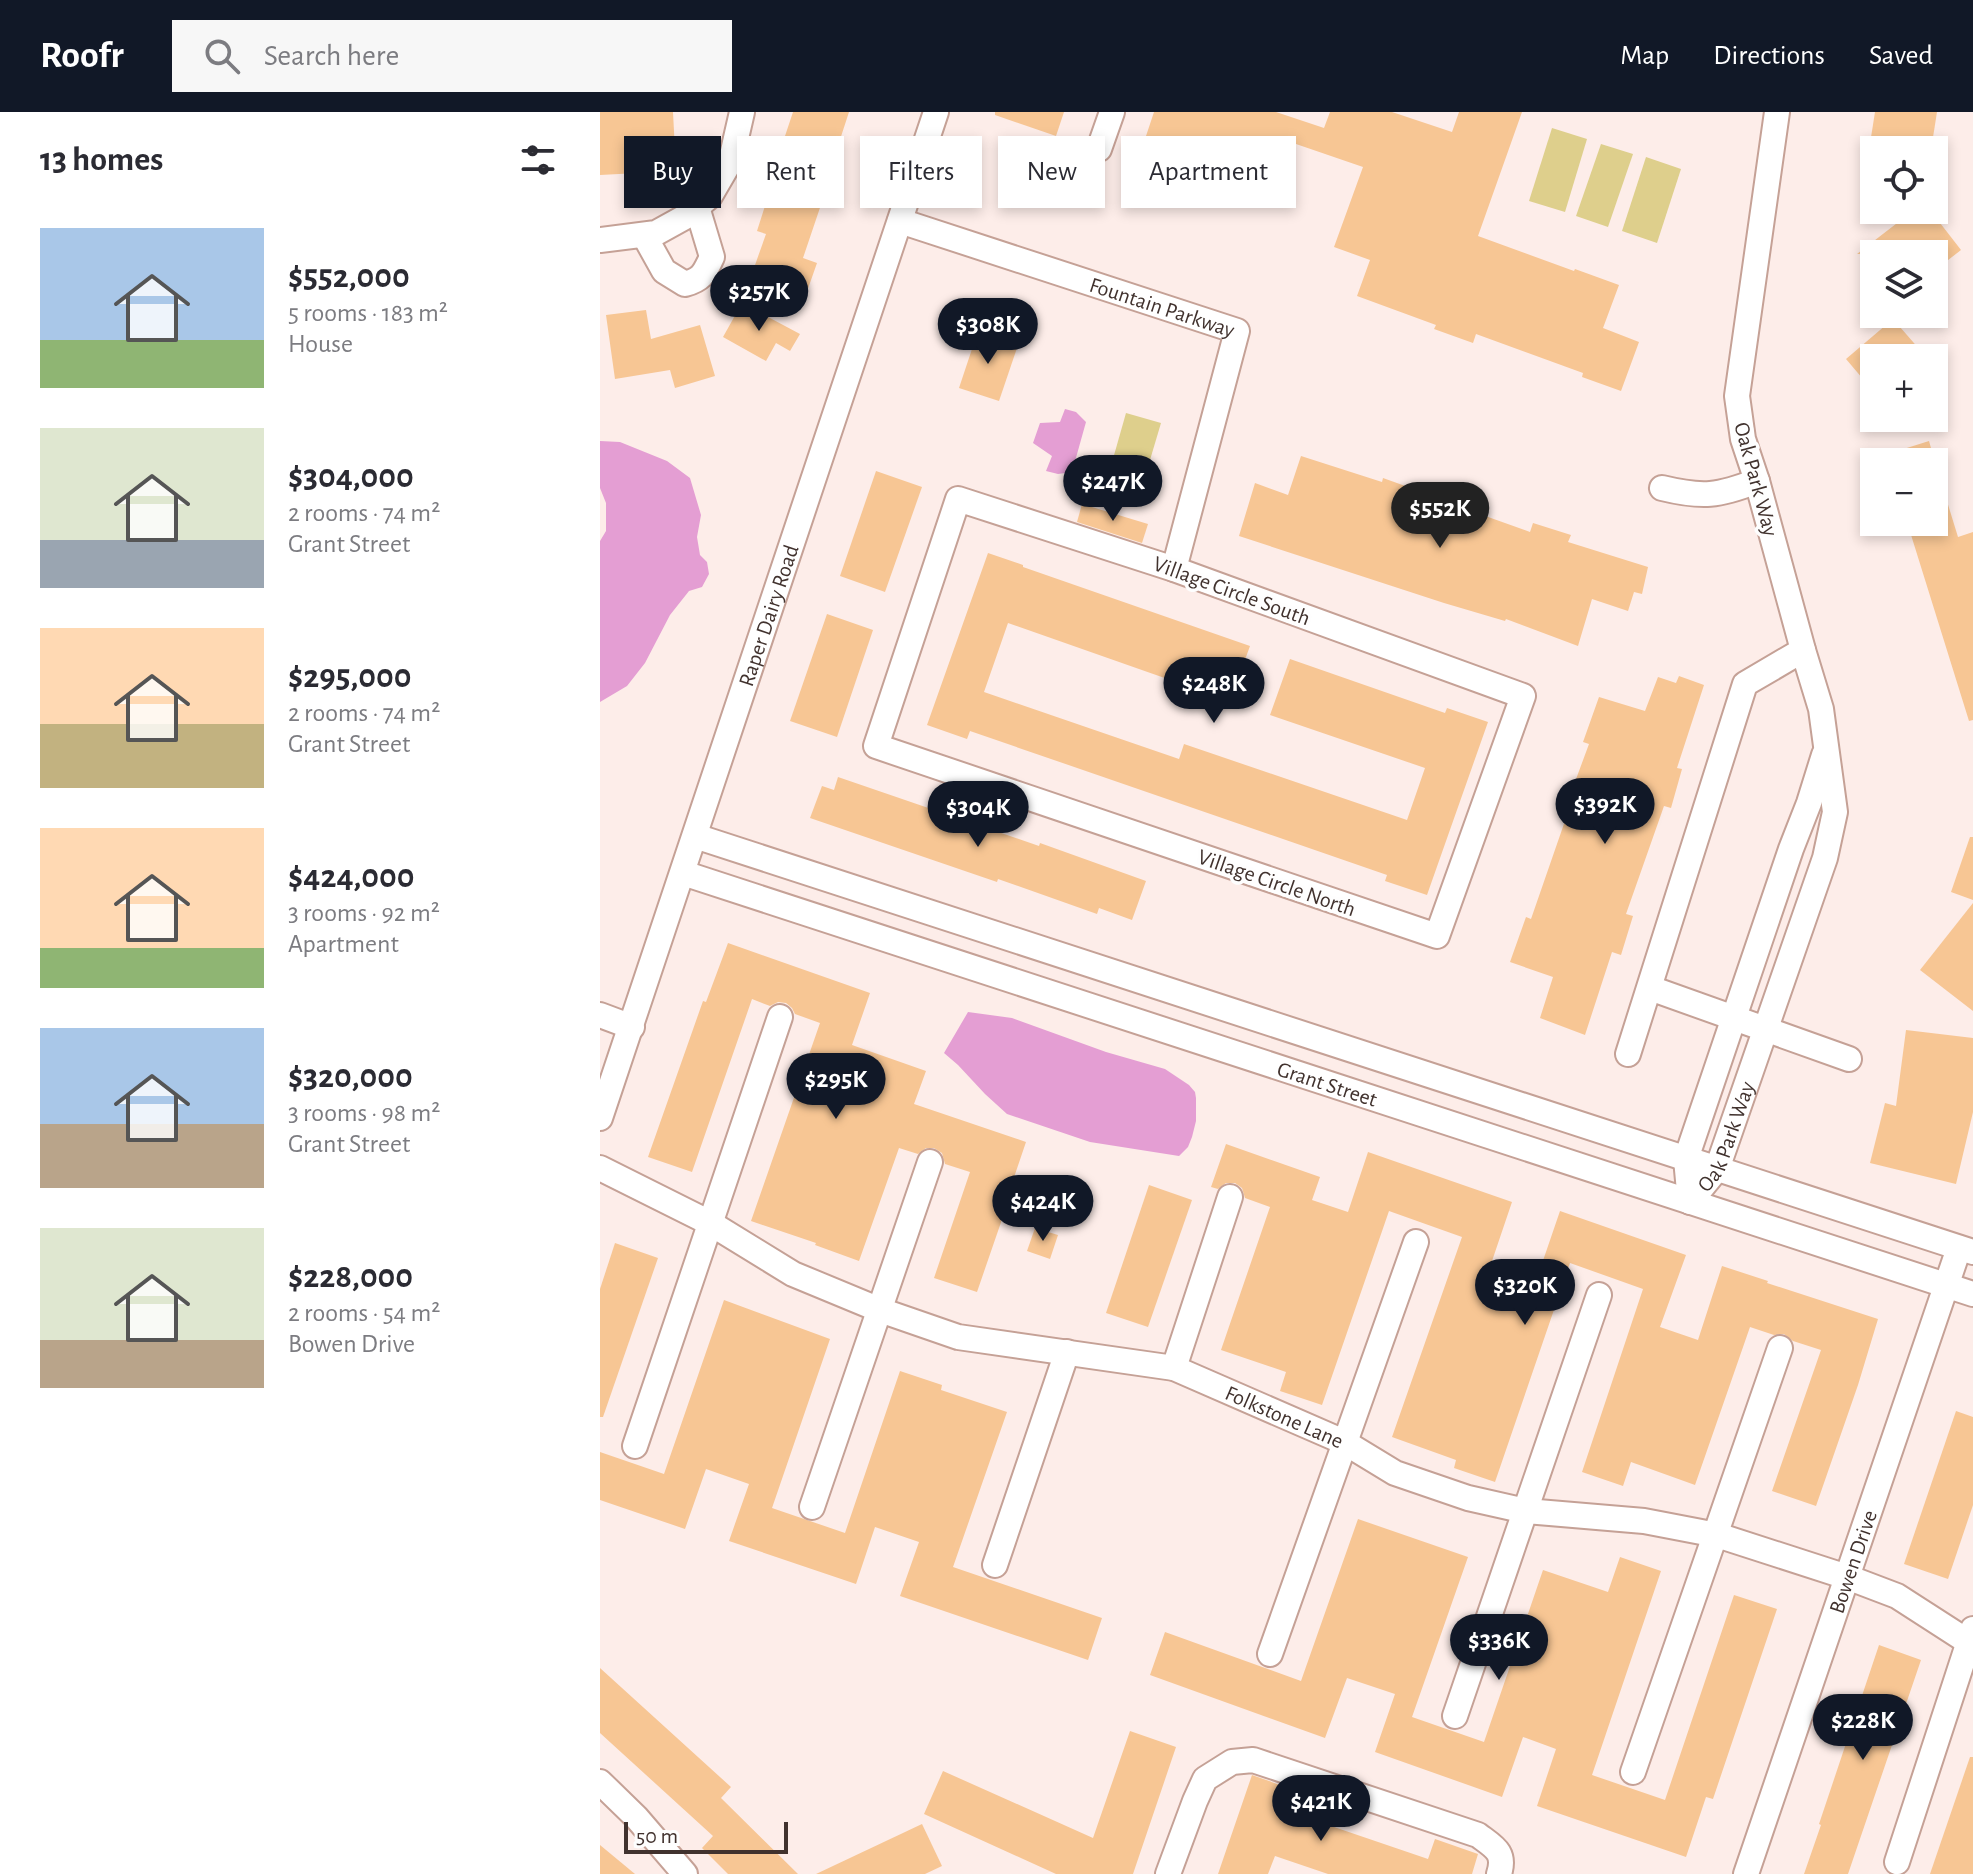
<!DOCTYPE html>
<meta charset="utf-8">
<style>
body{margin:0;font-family:"Alegreya Sans",sans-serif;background:#f7f7f7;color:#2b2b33;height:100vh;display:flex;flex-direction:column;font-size:30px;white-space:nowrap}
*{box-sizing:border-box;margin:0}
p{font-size:26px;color:#7c7c81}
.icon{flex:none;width:44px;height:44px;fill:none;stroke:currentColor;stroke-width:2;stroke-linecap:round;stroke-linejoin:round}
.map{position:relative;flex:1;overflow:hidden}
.panel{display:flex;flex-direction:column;background:#fff;width:600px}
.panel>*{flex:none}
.top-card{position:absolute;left:24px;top:24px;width:760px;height:72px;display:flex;gap:16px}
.controls{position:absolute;left:1260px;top:24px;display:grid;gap:16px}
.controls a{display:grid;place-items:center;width:88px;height:88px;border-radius:0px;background:#fff;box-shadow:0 4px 12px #0003;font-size:40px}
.scale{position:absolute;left:24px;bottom:20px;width:164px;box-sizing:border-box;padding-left:8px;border:4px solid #41322e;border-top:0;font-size:22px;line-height:28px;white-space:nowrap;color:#41322e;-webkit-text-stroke:6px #fefefe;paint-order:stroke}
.price{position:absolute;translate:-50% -68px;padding:0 18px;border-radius:28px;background:#111827;color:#fff;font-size:26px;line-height:52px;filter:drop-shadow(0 2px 4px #0008)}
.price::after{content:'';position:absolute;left:50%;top:48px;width:24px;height:18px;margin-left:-12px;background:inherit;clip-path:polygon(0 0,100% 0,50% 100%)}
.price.selected{background:#222;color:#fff}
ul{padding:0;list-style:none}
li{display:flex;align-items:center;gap:24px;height:200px;padding:0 40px}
li span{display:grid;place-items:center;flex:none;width:224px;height:160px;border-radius:0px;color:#555}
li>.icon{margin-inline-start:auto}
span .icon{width:96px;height:96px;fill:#fffc;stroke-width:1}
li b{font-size:34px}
h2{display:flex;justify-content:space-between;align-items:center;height:96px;padding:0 40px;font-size:34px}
.pill{padding:0 28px;border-radius:0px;background:#fff;box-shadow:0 4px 12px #0003;font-size:28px;line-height:72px}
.pill.selected{background:#111827;color:#fff}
header{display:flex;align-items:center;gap:48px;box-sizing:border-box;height:112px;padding:0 40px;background:#111827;color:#fff}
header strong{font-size:38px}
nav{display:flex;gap:44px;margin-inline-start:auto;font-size:28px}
.search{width:560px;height:72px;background:#f7f7f7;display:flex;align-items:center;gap:20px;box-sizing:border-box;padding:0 28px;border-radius:0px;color:#7c7c81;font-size:30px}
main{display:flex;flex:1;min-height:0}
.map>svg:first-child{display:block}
.green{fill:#decf8c}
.water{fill:#e49ed3}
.building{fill:#f7c694}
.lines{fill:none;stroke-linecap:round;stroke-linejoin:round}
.minor-casing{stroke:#c5a196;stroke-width:28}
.minor{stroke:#fff;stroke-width:24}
.labels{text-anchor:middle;stroke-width:7;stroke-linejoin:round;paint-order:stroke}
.street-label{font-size:22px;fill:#41322e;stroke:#fefefe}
</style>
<header>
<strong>Roofr</strong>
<div class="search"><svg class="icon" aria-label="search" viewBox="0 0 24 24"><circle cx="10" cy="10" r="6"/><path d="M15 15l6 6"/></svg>Search here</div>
<nav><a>Map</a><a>Directions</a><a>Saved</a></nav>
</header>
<main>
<section class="panel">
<h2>13 homes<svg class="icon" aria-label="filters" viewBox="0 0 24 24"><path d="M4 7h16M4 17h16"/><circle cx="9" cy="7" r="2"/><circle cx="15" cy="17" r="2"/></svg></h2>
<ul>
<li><span style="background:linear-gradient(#a9c7e8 70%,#8fb573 0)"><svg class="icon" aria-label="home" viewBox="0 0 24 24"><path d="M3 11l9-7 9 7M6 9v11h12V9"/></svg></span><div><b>$552,000</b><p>5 rooms · 183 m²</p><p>House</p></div></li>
<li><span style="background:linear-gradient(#dfe7d0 70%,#9aa5b1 0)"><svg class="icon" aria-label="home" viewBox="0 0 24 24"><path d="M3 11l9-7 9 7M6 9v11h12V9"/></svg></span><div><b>$304,000</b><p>2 rooms · 74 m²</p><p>Grant Street</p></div></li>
<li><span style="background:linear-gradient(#ffd9b3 60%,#c2b280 0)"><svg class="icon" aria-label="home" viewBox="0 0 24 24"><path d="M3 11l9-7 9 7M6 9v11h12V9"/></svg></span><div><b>$295,000</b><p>2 rooms · 74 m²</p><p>Grant Street</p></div></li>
<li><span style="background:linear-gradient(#ffd9b3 75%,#8fb573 0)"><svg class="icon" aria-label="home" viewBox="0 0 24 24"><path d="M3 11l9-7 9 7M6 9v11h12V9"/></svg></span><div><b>$424,000</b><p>3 rooms · 92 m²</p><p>Apartment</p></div></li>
<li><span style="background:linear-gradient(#a9c7e8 60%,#b9a48a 0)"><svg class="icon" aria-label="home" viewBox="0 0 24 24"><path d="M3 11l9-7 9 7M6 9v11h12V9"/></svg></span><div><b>$320,000</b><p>3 rooms · 98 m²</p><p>Grant Street</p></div></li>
<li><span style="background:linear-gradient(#dfe7d0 70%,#b9a48a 0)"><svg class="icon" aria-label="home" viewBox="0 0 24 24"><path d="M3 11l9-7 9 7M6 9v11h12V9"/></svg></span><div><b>$228,000</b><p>2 rooms · 54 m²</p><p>Bowen Drive</p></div></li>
</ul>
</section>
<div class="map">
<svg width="1373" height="1762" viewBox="0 0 1373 1762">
<rect width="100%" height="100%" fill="#fdede9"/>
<g class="green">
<path d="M 952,16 L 987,27 L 965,100 L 929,89 Z"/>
<path d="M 1001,32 L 1033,42 L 1008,115 L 976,104 Z"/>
<path d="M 1046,45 L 1081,57 L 1057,131 L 1022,119 Z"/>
<path d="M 526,301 L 561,311 L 539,385 L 505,375 Z"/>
</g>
<g class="water">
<path d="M 465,297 L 476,300 L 486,310 L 472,360 L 458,362 L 446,359 L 452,344 L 433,331 L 440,311 L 460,310 Z"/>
<path d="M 0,329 L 20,330 L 67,349 L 90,366 L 101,403 L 97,425 L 100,443 L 107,450 L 109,462 L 102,475 L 89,479 L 70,503 L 45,551 L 27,574 L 0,590 L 0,429 L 6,419 L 6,391 L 0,376 Z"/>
<path d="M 368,900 L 412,906 L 506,940 L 565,957 L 589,973 L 595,980 L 596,986 L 596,1009 L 592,1025 L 588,1035 L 579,1044 L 490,1030 L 407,1002 L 385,982 L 358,953 L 344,941 Z"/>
<path d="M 454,1065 L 473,1071 L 461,1109 L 441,1102 Z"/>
</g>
<g class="building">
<path d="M 0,0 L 73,0 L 76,58 L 67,58 L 67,73 L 39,74 L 38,61 L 0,63 Z"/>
<path d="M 193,0 L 249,0 L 233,49 L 242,52 L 234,74 L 228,72 L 203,146 L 217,151 L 204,188 L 149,170 L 166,122 L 157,119 L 187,25 L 185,24 Z"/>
<path d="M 395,0 L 464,0 L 456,24 L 395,3 Z"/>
<path d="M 554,0 L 676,0 L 724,16 L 730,0 L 792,0 L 852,20 L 859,0 L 922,0 L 878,124 L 974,159 L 975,157 L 1019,173 L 1003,216 L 1039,230 L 1021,279 L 982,265 L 983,261 L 876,222 L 873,231 L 834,217 L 836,213 L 757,184 L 770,148 L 734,135 L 763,55 L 696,32 L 674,95 L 597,68 L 596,71 L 537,51 Z"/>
<path d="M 1275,0 L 1337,0 L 1331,38 L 1269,38 Z"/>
<path d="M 1314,98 L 1330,98 L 1361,138 L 1334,159 L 1334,142 L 1257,142 Z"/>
<path d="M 142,191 L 200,222 L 190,239 L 176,231 L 166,249 L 123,225 Z"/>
<path d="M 46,198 L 51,227 L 100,213 L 115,264 L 75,276 L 70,258 L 15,267 L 6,203 Z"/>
<path d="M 1293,207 L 1327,246 L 1274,246 L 1274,280 L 1246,247 Z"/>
<path d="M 378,219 L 418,233 L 399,289 L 359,276 Z"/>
<path d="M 1329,329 L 1335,350 L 1276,350 L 1275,346 Z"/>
<path d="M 701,344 L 782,370 L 783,366 L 822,380 L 821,381 L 930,420 L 933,411 L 971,423 L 968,430 L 1048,455 L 1042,482 L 1034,480 L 1028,499 L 992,487 L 978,534 L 906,507 L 905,509 L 844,491 L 639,424 L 655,371 L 688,383 Z"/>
<path d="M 276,359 L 322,375 L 285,480 L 240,464 Z"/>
<path d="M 1334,360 L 1338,360 L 1358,425 L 1373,420 L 1373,608 L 1369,609 L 1307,410 L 1334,410 Z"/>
<path d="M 482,392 L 548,412 L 542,431 L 477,410 Z"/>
<path d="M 388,441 L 423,453 L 423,455 L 650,534 L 630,589 L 408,511 L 384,580 L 579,647 L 584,632 L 807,708 L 825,656 L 670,603 L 690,547 L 845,601 L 847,596 L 888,610 L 827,783 L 785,769 L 787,763 L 370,619 L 367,627 L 327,613 Z"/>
<path d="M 227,502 L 273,518 L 237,625 L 190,609 Z"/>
<path d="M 1079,564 L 1104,573 L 1077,656 L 1082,657 L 1071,696 L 1064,694 L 1026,802 L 1033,804 L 1021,843 L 1012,840 L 985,923 L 940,906 L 953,865 L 910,850 L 926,805 L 931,807 L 966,706 L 962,705 L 989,632 L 983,630 L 999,585 L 1045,599 L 1058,565 L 1076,571 Z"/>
<path d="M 238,665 L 439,734 L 440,731 L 546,769 L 532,808 L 499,796 L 497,802 L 398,767 L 397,770 L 210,706 L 222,674 L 234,678 Z"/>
<path d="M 1370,725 L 1373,725 L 1373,788 L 1351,780 Z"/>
<path d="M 1373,791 L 1373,899 L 1320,858 Z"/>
<path d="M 128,831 L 270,881 L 252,933 L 326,959 L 314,992 L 426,1030 L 406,1089 L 408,1090 L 377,1180 L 334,1166 L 370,1060 L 345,1052 L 342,1041 L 334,1036 L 326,1036 L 318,1042 L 299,1036 L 259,1149 L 215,1133 L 216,1131 L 151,1109 L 220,911 L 195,902 L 192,896 L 186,891 L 178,890 L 170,894 L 152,887 L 92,1060 L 48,1045 L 103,889 L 106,890 Z"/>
<path d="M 1306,918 L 1373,926 L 1373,1000 L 1356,1072 L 1270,1051 L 1285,991 L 1296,994 Z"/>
<path d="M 626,1032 L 720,1065 L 712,1088 L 748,1100 L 768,1040 L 912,1090 L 892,1149 L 900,1151 L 897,1158 L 935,1172 L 960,1099 L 1086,1143 L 1060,1215 L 1098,1228 L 1122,1154 L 1168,1169 L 1167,1171 L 1278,1207 L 1258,1273 L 1216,1394 L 1172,1379 L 1221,1238 L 1193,1229 L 1184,1222 L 1174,1223 L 1150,1215 L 1095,1373 L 1031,1350 L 1023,1374 L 982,1360 L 1043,1177 L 970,1151 L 895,1370 L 854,1356 L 856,1348 L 792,1325 L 862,1125 L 789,1099 L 722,1293 L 680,1279 L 686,1260 L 621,1238 L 670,1095 L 645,1086 L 642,1076 L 635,1071 L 626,1071 L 618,1077 L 611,1075 Z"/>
<path d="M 549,1073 L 592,1088 L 548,1215 L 506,1201 Z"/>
<path d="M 435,1116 L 458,1123 L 450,1147 L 427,1139 Z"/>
<path d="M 15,1131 L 58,1146 L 3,1305 L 0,1305 L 0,1177 Z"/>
<path d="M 124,1188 L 230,1227 L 172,1396 L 245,1421 L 300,1259 L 342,1273 L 341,1278 L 407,1300 L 353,1455 L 502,1506 L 488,1548 L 300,1484 L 319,1430 L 275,1415 L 256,1472 L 129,1429 L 149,1372 L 106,1357 L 85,1417 L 0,1388 L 0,1340 L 64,1362 Z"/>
<path d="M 1356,1299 L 1373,1305 L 1373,1393 L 1348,1467 L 1304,1452 Z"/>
<path d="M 758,1407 L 868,1445 L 812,1605 L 884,1630 L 943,1458 L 1008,1480 L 1020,1445 L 1061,1459 L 992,1663 L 1065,1688 L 1134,1483 L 1177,1497 L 1113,1687 L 1106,1685 L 1086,1745 L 937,1694 L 956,1637 L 923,1625 L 902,1685 L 775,1640 L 795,1582 L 747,1566 L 725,1626 L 550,1563 L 565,1520 L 701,1569 Z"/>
<path d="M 1279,1533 L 1321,1548 L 1248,1762 L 1204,1762 L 1221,1713 L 1219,1712 Z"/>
<path d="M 0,1556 L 131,1675 L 121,1686 L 198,1762 L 128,1762 L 102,1736 L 113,1724 L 0,1621 Z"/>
<path d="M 530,1619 L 576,1635 L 533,1762 L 456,1762 L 324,1702 L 343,1659 L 493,1726 Z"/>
<path d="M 1370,1645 L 1373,1645 L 1373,1762 L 1330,1762 Z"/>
<path d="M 652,1663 L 697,1679 L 690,1700 L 828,1747 L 835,1727 L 878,1742 L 872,1762 L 728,1762 L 675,1744 L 668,1762 L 618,1762 Z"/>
<path d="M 322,1712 L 342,1754 L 325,1762 L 216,1762 Z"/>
<path d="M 0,1733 L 35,1762 L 0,1762 Z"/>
</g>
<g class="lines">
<defs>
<g id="minor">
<path d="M 499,37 L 512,0"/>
<path id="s1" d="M 300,109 L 637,219 L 574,457"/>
<path d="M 44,123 L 64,159 L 85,172 C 103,167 104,161 112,145 L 97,95"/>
<path d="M 0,128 L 56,121 L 85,105 L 110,84 L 131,48 L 142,0"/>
<path d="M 1062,376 C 1103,386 1118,384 1157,369"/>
<path d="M 358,387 L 574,457 L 923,584 L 837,824 L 276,634 Z"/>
<path d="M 95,724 L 1373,1140"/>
<path id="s2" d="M 83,761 L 1373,1182"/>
<path d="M 1050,876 L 1249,947"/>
<path d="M 0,903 L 32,915"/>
<path d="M 1028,942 L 1145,572 L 1203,538"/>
<path id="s3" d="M 0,1006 L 336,0"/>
<path id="s4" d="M 0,1056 L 110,1111 L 193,1162 L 280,1198 L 358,1225 L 574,1256 L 744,1330 L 795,1361 L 868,1386 L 926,1399 L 1044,1409 L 1117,1423 L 1247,1465 L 1297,1484 L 1373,1533"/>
<path id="s5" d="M 1090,1090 L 1117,1057 L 1225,746 L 1235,700 L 1221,597 L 1203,538 L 1157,369 L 1143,327 L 1137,284 L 1177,0"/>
<path d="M 1090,1090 L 1086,1047 L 1191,737 L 1209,691 L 1224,643"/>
<path d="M 574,1256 L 630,1085"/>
<path d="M 35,1334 L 180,905"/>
<path d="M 212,1395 L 330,1050"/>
<path d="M 395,1453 L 467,1240"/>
<path d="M 670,1542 L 816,1130"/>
<path d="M 855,1604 L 999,1183"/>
<path d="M 1033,1660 L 1180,1236"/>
<path d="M 0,1670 L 36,1705 L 85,1762"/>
<path d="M 1297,1750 L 1373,1517"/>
<path d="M 568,1762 L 595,1689 L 605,1667 L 632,1650 L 653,1648 L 878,1723 C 894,1735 906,1740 899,1762"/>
<path id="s6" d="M 1146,1762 L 1359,1136"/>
</g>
</defs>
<use href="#minor" class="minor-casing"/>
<use href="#minor" class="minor"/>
</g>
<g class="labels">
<g class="street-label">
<text dy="8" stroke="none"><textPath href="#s1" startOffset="276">Fountain Parkway</textPath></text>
<text transform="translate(1157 367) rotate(75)" y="8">Oak Park Way</text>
<text transform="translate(632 478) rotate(20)" y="8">Village Circle South</text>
<text dy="8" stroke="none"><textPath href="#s3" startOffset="530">Raper Dairy Road</textPath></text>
<text transform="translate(677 770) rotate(19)" y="8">Village Circle North</text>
<text dy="8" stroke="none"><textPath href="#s2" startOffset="678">Grant Street</textPath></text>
<text dy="8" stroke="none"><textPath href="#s5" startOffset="76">Oak Park Way</textPath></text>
<text dy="8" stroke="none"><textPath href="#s4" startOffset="736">Folkstone Lane</textPath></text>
<text dy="8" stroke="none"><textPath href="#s6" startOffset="330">Bowen Drive</textPath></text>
</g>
</g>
</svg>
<div class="controls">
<a><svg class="icon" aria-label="locate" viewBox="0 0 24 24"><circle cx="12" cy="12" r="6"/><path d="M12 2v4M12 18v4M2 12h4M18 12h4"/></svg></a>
<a><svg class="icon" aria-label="layers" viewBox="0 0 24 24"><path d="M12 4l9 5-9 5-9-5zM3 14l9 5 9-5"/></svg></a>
<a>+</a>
<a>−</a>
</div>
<div class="scale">50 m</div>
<b class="price" style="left:159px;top:221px">$257K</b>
<b class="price" style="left:388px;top:254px">$308K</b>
<b class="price" style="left:513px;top:411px">$247K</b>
<b class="price selected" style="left:840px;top:438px">$552K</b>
<b class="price" style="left:614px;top:613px">$248K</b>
<b class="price" style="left:1005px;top:734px">$392K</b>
<b class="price" style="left:378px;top:737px">$304K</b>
<b class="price" style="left:236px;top:1009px">$295K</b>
<b class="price" style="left:443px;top:1131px">$424K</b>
<b class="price" style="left:925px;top:1215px">$320K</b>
<b class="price" style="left:899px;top:1570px">$336K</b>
<b class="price" style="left:1263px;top:1650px">$228K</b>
<b class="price" style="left:721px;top:1731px">$421K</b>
<div class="top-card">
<a class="pill selected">Buy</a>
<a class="pill">Rent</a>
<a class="pill">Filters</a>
<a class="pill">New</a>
<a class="pill">Apartment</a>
</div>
</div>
</main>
